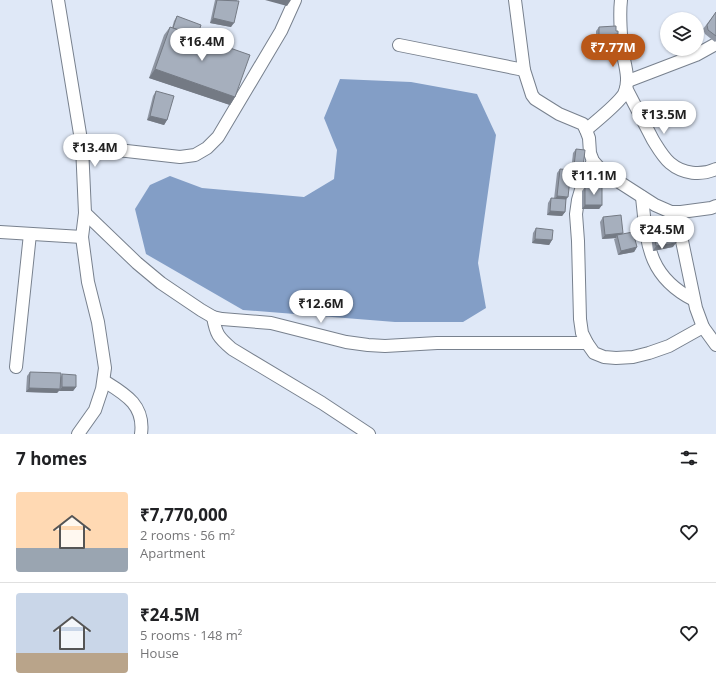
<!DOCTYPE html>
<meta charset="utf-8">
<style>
body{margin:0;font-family:"Open Sans",sans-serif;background:#f6f6f6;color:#202124;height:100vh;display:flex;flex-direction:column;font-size:15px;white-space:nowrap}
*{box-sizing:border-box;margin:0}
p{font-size:13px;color:#757577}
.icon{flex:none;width:22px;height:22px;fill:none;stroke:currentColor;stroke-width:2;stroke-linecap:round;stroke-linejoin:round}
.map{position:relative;height:434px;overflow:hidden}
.side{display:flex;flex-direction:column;background:#fff;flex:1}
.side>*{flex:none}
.controls{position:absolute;left:660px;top:12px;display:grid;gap:8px}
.controls a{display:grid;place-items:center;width:44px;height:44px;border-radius:50%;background:#fff;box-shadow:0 1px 3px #0004;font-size:20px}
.price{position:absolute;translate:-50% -34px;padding:0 9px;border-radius:14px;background:#fff;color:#222;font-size:13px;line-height:26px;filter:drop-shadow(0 1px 2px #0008)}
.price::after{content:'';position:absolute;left:50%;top:24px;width:12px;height:9px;margin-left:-6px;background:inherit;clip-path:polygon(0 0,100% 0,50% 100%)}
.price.on{background:#b95718;color:#fff}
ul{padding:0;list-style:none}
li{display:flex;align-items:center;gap:12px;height:100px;padding:0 16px}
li+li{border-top:1px solid #e0e0e0}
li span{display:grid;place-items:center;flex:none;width:112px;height:80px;border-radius:4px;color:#555}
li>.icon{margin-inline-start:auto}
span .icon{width:48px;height:48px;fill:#fffc;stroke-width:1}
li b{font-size:17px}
h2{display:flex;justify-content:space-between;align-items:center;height:48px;padding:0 16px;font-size:17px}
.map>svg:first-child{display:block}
.water{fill:#839ec6}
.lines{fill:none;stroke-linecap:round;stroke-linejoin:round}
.minor-casing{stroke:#78818e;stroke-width:14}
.minor{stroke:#fff;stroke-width:12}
.wall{fill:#8f96a3}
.shaded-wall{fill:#747a84}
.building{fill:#a6afbd;stroke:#747a84}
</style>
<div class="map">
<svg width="716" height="434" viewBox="0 0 716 434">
<rect width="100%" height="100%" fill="#dfe8f7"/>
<path class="water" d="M 340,79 L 411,82 L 477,94 L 496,135 L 478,263 L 486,308 L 463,322 L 395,322 L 243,310 L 146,254 L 135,209 L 150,185 L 170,176 L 202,188 L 304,197 L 334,179 L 337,150 L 324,118 Z"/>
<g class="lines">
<defs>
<g id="minor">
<path d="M 515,0 L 524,70 L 532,95 L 535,99 L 559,114 L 583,124 L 586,130 L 589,138 L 590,153 L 593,161 L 602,171 L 655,205 L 671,212 L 681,212 L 711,208 L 716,206"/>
<path d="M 399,45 L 524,70"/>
<path d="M 628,81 L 696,55 L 716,44"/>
<path d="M 626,88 C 635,105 644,123 653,140 C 658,148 663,157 670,163 C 683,174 701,176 716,169"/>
<path d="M 586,130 C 596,121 617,105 624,94 C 631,80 624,63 622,49 C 621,33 619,16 621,0"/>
<path d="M 82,146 L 180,157 L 195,155 L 207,148 L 218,137 L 281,31 L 295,0"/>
<path d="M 593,161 L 583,183 L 578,200 L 576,214 L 578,241 L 580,319 L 582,333 L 587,343 L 594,353 L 604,357 L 616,358 L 633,357 L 649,353 L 669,346 L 703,327"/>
<path d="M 642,197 C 647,243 647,276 694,300"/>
<path d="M 676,212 L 696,308 L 703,327 L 716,345"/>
<path d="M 85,213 L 137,263 L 161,283 L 201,310 L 213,317 L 222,319 L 271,323 L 346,342 L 368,345 L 385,346 L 437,343 L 587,343"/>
<path d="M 0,232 L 82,237 L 85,213 L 82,146 L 58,0"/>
<path d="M 213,317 C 216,334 218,337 232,349 L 322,403 L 369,434"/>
<path d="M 16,367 L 30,234"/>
<path d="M 104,381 C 125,394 145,405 141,434"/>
<path d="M 78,434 L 95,410 L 102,389 L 105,368 L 98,322 L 88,282 L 82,237"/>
</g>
</defs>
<use href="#minor" class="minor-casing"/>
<use href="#minor" class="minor"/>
</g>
<g class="wall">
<path d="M 215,0 L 237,0 L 231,27 L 210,23 Z"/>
<path d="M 716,12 L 716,41 L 715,42 L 705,34 L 703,29 Z"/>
<path d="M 177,16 L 197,37 L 235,97 L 230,105 L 149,78 L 164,35 L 170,27 L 172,28 L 174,21 Z"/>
<path d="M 599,27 L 615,39 L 596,40 L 596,31 Z"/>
<path d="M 156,91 L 167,120 L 164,125 L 147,120 L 153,96 Z"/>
<path d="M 576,149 L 583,167 L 580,172 L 571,171 L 573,153 Z"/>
<path d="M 560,169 L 566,201 L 565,212 L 562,216 L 547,215 L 548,203 L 551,198 L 554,199 L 557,173 Z"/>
<path d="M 585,187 L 602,205 L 599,209 L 582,209 L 582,191 Z"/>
<path d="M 603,217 L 623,233 L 622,234 L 637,247 L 634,252 L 618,255 L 614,239 L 616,238 L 602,239 L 600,222 Z"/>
<path d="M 536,228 L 552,240 L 549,245 L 532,243 L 533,233 Z"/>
<path d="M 654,232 L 673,247 L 653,251 L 651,236 Z"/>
<path d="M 30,372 L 61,377 L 62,374 L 76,387 L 73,391 L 59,391 L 57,393 L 26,392 L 27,376 Z"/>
</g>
<g class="shaded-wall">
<path d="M 265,0 L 291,0 L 287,6 Z"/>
<path d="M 213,18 L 234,23 L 231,27 L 210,23 Z"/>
<path d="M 618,34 L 615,39 L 596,40 L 599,36 Z"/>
<path d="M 155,69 L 235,97 L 230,105 L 149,78 Z"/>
<path d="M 150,116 L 167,120 L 164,125 L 147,120 Z"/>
<path d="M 574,166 L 583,167 L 580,172 L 571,171 Z"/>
<path d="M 557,196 L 568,197 L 565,201 L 554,200 Z"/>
<path d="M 585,205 L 602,205 L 599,209 L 582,209 Z"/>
<path d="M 550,211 L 565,212 L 562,216 L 547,215 Z"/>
<path d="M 623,233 L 620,237 L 617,235 L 616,238 L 602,239 L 605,235 Z"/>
<path d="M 535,239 L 552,240 L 549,245 L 532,243 Z"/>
<path d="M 676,243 L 673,247 L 653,251 L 656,246 Z"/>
<path d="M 637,247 L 634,252 L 618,255 L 621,251 Z"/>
<path d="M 62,387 L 76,387 L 73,391 L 59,391 Z"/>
<path d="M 29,388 L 60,389 L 57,393 L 26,392 Z"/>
</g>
<g class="building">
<path d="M 217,0 L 239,1 L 234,23 L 213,18 Z"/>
<path d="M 716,12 L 716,36 L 708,30 L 707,25 Z"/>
<path d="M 177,16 L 201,25 L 197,37 L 173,28 Z"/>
<path d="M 616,26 L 616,31 L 618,31 L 618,34 L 599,36 L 599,27 Z"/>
<path d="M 170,27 L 250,55 L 235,97 L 155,69 Z"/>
<path d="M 156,91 L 174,96 L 167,120 L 150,116 Z"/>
<path d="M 576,149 L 585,150 L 583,167 L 574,166 Z"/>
<path d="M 560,169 L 571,170 L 568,197 L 557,196 Z"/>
<rect x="585" y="187" width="17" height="18"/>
<path d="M 551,198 L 566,199 L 565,212 L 550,211 Z"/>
<path d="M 621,215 L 623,233 L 605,235 L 603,217 Z"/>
<path d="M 536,228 L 553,230 L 552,240 L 535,239 Z"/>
<path d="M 673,228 L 676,243 L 656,246 L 654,232 Z"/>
<path d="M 633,232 L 637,247 L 621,251 L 617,235 Z"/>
<path d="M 30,372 L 61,373 L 60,389 L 29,388 Z"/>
<path d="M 62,374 L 76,375 L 76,387 L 62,387 Z"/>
</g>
</svg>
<div class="controls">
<a><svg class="icon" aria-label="layers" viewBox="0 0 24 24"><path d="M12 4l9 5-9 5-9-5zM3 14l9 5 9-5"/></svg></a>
</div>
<b class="price" style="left:202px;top:62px">₹16.4M</b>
<b class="price on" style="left:613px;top:68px">₹7.77M</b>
<b class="price" style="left:664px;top:135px">₹13.5M</b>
<b class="price" style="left:95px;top:168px">₹13.4M</b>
<b class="price" style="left:594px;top:196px">₹11.1M</b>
<b class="price" style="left:662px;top:250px">₹24.5M</b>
<b class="price" style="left:321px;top:324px">₹12.6M</b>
</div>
<section class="side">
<h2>7 homes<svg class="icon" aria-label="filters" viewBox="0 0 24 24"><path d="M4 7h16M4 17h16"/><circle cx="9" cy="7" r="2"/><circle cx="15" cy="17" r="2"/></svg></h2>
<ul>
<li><span style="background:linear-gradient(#ffd9b3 70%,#9aa5b1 0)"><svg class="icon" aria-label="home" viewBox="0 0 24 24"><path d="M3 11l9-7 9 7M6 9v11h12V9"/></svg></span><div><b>₹7,770,000</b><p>2 rooms · 56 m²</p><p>Apartment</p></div><svg class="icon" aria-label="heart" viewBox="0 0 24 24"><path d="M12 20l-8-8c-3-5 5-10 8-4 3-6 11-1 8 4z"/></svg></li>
<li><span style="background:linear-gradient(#c9d6e8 75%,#b9a48a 0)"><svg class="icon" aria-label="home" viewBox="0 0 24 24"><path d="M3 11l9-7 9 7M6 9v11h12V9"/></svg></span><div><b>₹24.5M</b><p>5 rooms · 148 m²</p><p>House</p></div><svg class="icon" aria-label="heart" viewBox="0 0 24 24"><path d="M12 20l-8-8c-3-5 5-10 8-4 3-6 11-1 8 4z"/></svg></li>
</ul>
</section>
